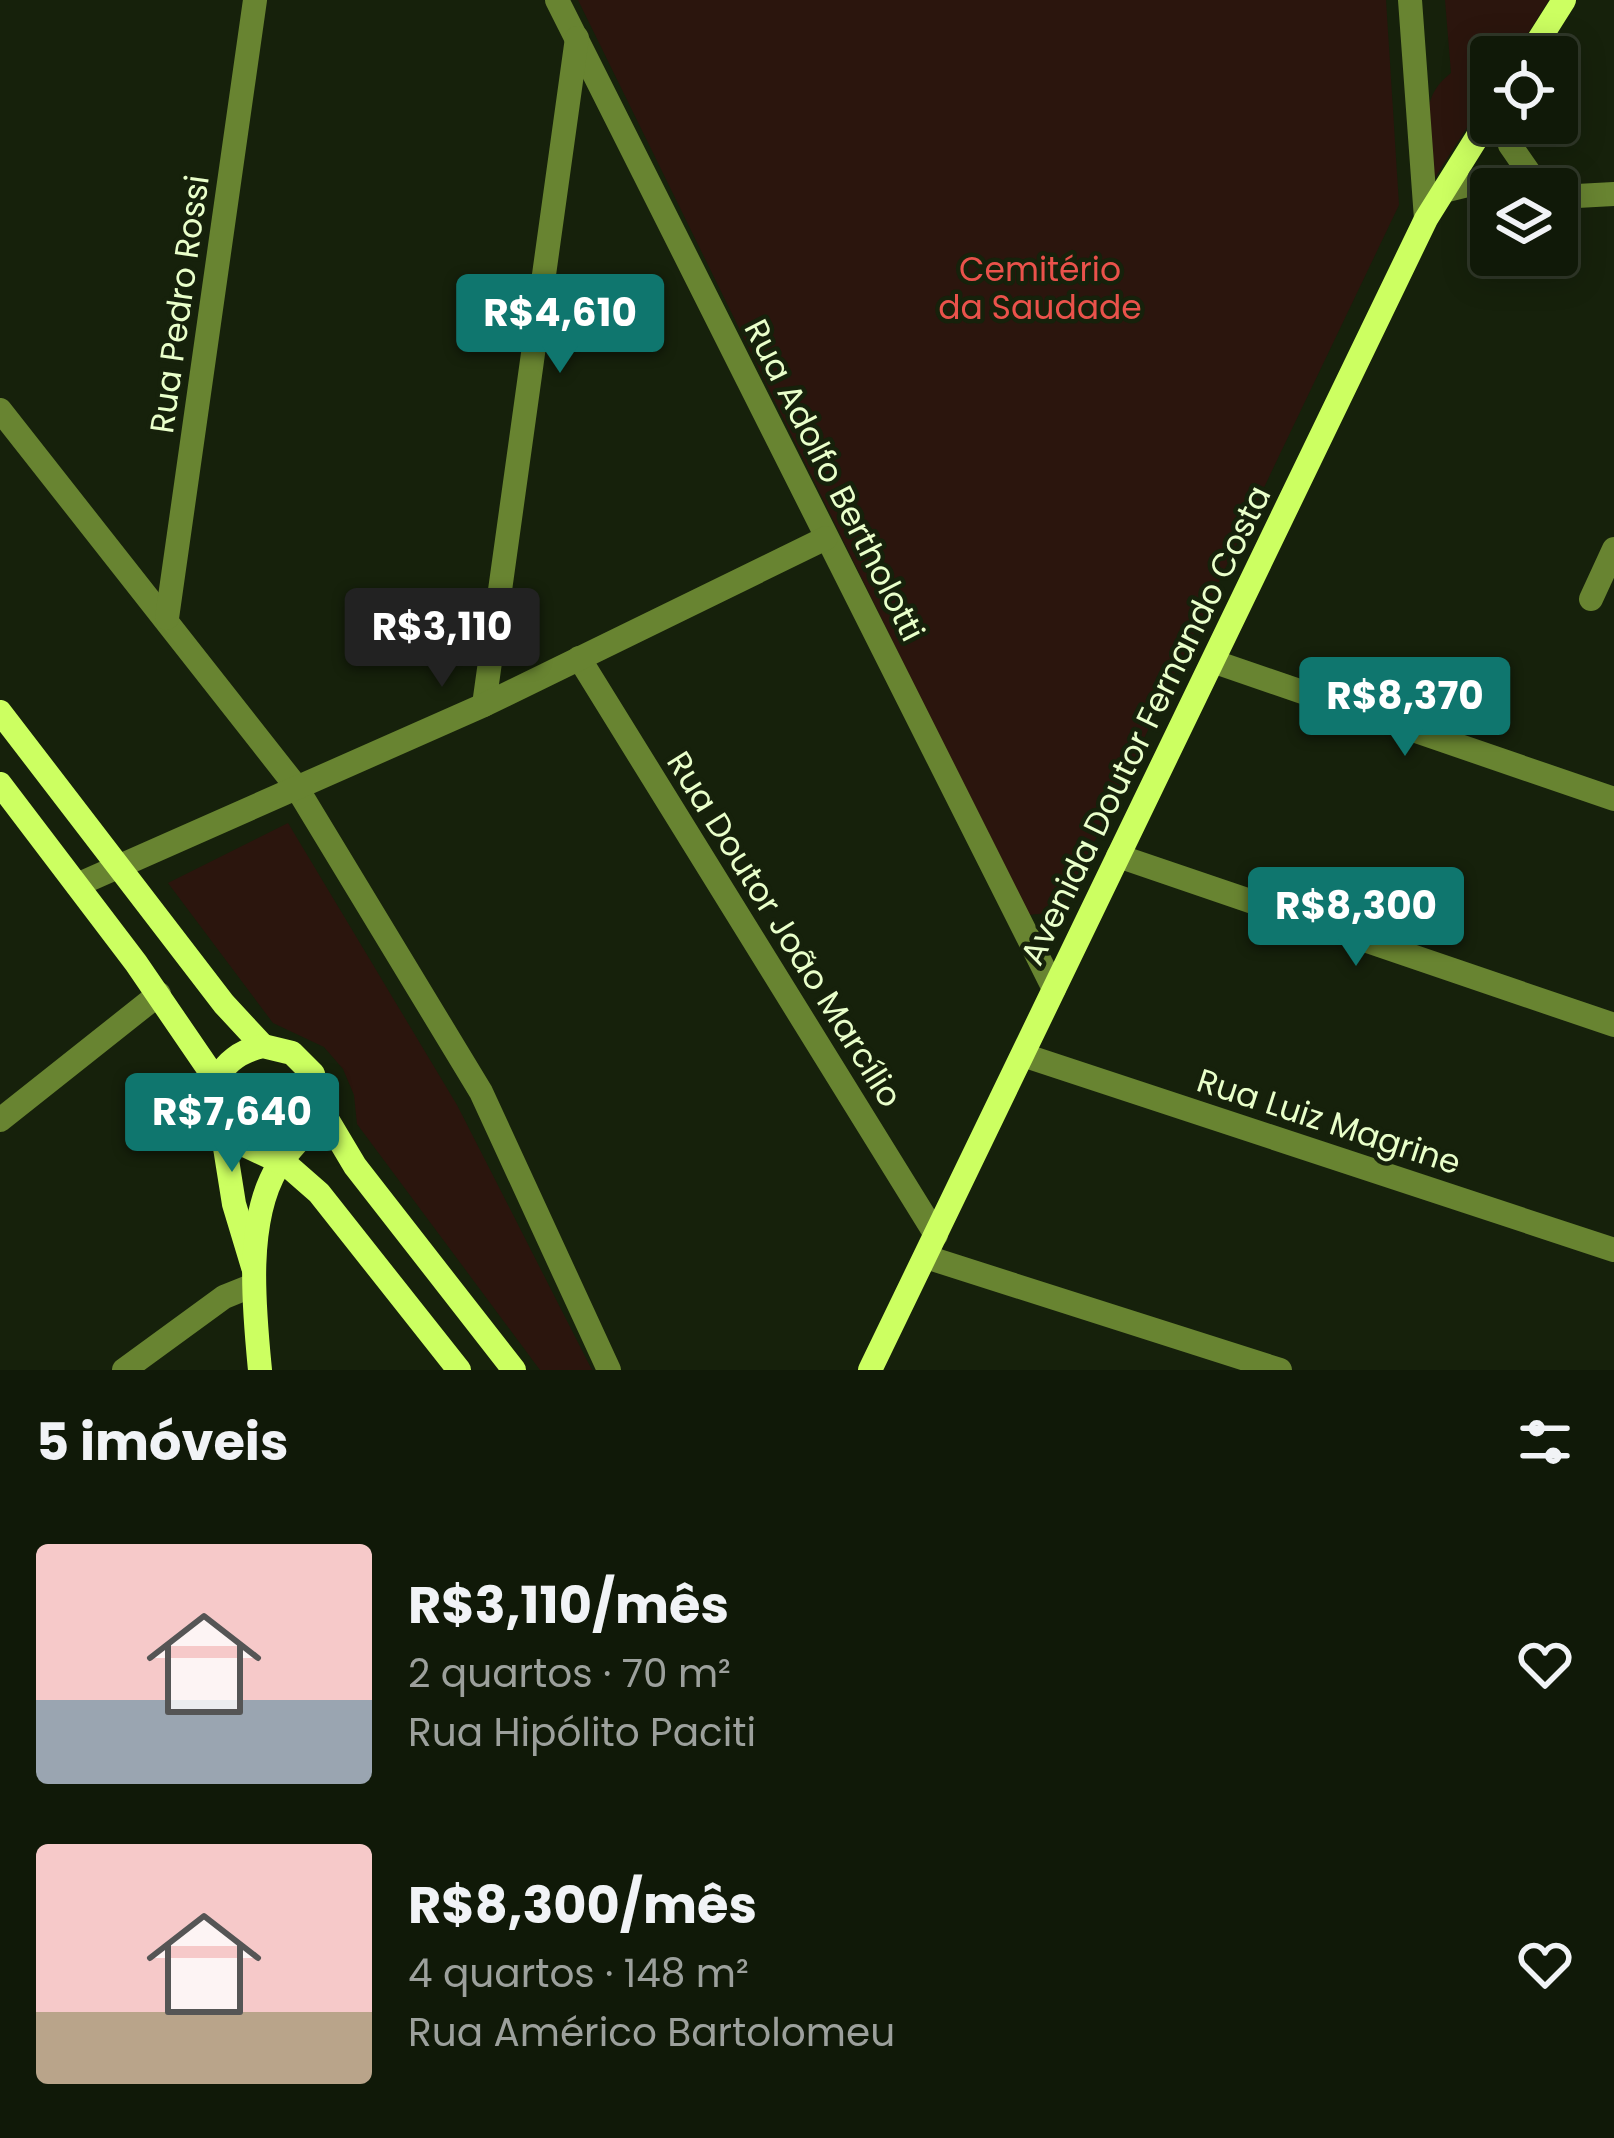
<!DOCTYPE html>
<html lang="pt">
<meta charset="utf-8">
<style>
body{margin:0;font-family:Poppins,sans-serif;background:#1e2616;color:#f1f3f6;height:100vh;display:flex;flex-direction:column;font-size:45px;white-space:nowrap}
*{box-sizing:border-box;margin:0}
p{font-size:39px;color:#9ca09c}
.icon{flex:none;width:66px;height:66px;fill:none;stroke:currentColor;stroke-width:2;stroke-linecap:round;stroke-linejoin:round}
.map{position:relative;height:1370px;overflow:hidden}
.sheet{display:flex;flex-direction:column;background:#101908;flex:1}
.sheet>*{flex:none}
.controls{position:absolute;left:1470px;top:36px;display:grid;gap:24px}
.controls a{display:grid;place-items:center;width:108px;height:108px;border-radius:12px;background:#101908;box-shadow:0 6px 30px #0003,0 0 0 3px #303829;font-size:60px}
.price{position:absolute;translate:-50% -102px;padding:0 27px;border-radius:12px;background:#0f766e;color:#fff;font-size:39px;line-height:78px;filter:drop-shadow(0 3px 6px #0008)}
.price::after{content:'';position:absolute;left:50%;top:72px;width:36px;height:27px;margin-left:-18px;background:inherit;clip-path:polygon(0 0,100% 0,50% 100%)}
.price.selected{background:#222;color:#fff}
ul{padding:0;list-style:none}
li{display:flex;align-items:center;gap:36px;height:300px;padding:0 36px}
li span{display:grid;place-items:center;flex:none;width:336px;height:240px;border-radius:12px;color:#555}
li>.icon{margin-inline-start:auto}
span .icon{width:144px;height:144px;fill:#fffc;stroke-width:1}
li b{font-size:51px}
h2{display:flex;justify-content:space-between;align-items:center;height:144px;padding:0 36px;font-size:51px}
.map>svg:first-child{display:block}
.green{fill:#2b150d}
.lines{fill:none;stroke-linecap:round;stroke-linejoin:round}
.street{stroke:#688431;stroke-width:24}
.secondary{stroke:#ccff61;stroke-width:24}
.labels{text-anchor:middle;stroke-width:9;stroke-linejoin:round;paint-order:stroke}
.park-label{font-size:33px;fill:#ea524b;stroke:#16210b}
.street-label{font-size:33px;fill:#e9ffca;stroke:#16210b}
</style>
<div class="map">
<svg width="1614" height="1370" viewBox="0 0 1614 1370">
<rect width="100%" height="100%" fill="#16210b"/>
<g class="green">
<path d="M 578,0 L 1386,0 L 1399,205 L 1061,912 L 1027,915 Z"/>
<path d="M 1445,0 L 1549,0 L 1513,57 L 1491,57 L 1491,90 L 1434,179 C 1429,139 1415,100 1451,73 Z"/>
<path d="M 288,823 L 457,1105 L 592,1370 L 540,1370 L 357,1124 L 354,1095 L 343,1069 L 324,1047 L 273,1023 L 168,883 Z"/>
</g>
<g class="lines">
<g class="street">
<path d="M 557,0 L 1054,989"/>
<path d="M 1410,0 L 1426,219"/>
<path d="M 1505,123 L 1510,145 L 1537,184"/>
<path d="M 1557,190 L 1577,196 L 1614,194"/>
<path d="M 1443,191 L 1488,180 L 1553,189"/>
<path d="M 0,410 L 295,785 L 481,1092 L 609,1370"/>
<path d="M 1591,599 L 1614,549"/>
<path d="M 167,618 L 255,0"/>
<path d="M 579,658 L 936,1235"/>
<path d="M 1215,662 L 1614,799"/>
<path d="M 484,705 L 577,38"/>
<path d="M 1118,856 L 1614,1025"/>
<path d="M 77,885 L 484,705 L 826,538"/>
<path d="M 1023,1055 L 1614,1250"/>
<path d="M 0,1120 L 159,994"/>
<path d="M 926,1257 L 1280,1370"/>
<path d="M 124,1370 L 224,1297 L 254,1285"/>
</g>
<g class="secondary">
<path d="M 1528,57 L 1564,0"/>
<path d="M 0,712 L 224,1004 L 263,1046"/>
<path d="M 0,784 L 136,963 L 216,1080"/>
<path d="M 223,1135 L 234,1204 L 253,1267"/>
<path d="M 260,1370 C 254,1308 245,1222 277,1168 C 290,1146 310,1133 321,1109"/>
<path d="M 459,1370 L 319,1193 L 287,1165 L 223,1135 C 201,1095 217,1056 263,1046 L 292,1053 L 313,1074 L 321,1109 L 355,1166 L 514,1370"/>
<path d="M 870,1370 L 1426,219 L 1491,115"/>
</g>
</g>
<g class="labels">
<g class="park-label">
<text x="1040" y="281">Cemitério<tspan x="1040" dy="38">da Saudade</tspan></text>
</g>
<g class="street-label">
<text transform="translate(179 304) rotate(-82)" y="12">Rua Pedro Rossi</text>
<text transform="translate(835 480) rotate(63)" y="12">Rua Adolfo Bertholotti</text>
<text transform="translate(1145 725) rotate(-64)" y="12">Avenida Doutor Fernando Costa</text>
<text transform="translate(785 929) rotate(58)" y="12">Rua Doutor João Marcílio</text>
<text transform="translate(1329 1121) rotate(18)" y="12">Rua Luiz Magrine</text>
</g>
</g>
</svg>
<div class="controls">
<a><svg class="icon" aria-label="locate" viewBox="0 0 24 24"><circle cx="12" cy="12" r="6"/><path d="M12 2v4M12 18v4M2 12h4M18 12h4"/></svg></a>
<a><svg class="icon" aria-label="layers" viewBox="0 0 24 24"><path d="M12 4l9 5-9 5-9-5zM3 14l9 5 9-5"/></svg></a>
</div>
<b class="price" style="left:560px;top:376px">R$4,610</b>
<b class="price selected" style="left:442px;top:690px">R$3,110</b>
<b class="price" style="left:1405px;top:759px">R$8,370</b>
<b class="price" style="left:1356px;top:969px">R$8,300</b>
<b class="price" style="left:232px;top:1175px">R$7,640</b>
</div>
<section class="sheet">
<h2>5 imóveis<svg class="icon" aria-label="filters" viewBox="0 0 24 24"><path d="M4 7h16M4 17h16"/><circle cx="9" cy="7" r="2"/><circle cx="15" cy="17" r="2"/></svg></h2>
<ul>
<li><span style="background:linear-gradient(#f6c9c9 65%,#9aa5b1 0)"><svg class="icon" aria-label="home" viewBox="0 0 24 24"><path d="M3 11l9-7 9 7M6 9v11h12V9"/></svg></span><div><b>R$3,110/mês</b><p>2 quartos · 70 m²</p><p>Rua Hipólito Paciti</p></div><svg class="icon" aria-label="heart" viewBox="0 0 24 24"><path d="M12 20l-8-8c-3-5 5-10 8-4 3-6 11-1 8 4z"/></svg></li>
<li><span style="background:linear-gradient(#f6c9c9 70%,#b9a48a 0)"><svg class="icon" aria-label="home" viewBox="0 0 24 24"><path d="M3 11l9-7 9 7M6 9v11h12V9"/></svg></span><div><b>R$8,300/mês</b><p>4 quartos · 148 m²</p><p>Rua Américo Bartolomeu</p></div><svg class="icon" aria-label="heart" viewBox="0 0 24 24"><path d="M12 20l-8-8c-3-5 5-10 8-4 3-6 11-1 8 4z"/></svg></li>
</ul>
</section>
